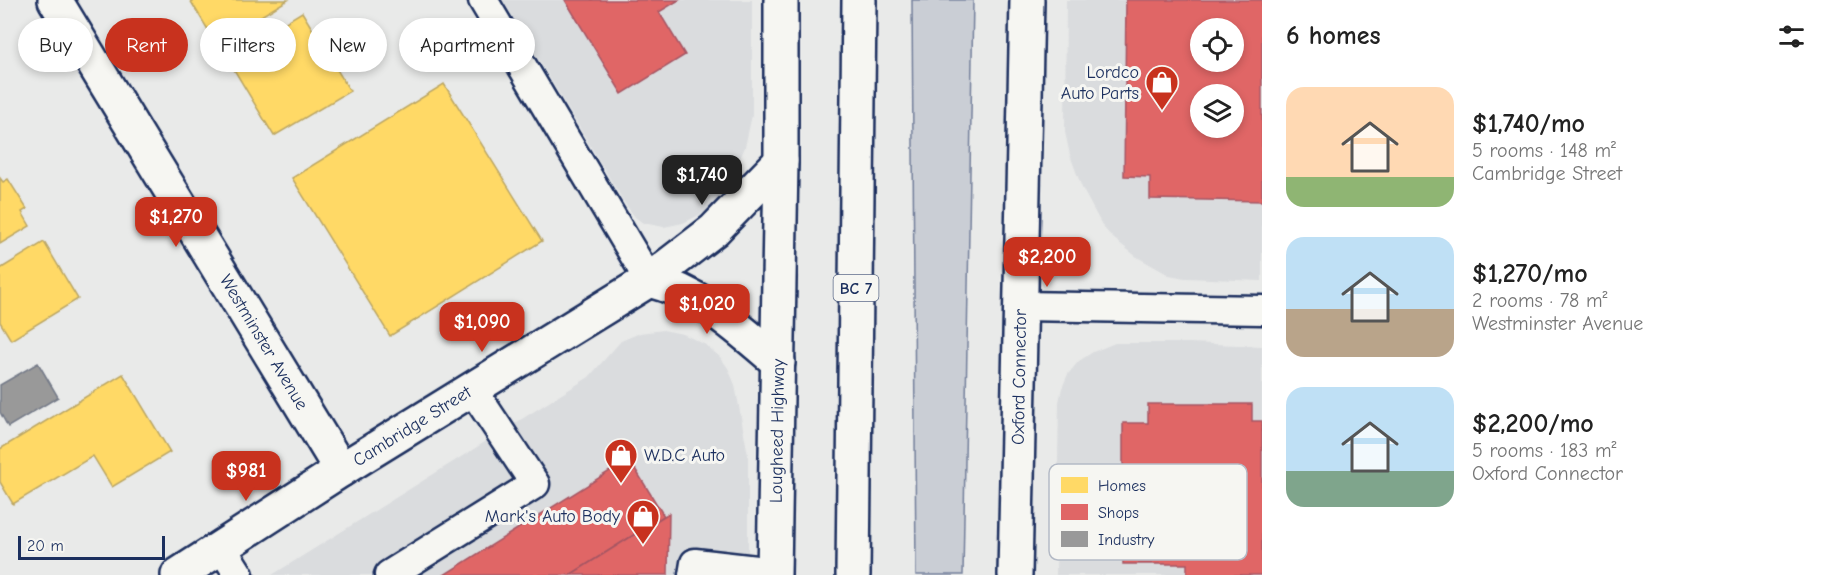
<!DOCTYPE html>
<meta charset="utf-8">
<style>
body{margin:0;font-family:"Comic Neue",sans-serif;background:#f2f2f2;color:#222;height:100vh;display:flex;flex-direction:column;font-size:22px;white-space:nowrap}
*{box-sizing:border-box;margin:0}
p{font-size:20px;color:#767676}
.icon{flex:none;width:33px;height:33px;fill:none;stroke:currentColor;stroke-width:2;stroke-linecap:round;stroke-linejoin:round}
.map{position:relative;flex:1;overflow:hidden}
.details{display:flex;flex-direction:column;background:#fff;width:570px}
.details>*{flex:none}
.guide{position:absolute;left:18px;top:18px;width:570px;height:54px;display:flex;gap:12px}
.tools{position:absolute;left:1190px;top:18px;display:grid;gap:12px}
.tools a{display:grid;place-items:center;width:54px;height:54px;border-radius:50%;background:#fff;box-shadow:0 3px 9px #0003;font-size:30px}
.scale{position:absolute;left:18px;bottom:15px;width:147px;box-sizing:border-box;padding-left:6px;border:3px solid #1b2f5e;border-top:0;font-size:16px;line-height:21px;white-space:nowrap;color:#1b2f5e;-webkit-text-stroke:4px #f6f6f2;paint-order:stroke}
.price{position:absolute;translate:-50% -51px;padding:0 14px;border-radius:12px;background:#c8321e;color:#fff;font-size:20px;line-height:39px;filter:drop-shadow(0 2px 3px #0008)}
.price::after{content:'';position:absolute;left:50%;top:36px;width:18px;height:14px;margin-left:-9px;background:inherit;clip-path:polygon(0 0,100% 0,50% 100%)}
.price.on{background:#222;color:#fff}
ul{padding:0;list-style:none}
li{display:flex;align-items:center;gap:18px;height:150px;padding:0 24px}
li span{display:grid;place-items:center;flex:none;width:168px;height:120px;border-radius:18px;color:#555}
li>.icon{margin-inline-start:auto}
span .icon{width:72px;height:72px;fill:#fffc;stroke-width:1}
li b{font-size:26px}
h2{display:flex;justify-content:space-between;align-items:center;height:72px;padding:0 24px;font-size:26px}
.chip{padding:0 21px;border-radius:27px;background:#fff;box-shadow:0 3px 9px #0003;font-size:21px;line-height:54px}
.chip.on{background:#c8321e;color:#fff}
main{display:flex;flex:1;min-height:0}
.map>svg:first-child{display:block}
.built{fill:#dadcde;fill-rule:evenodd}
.green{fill:#caced5;stroke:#727e9a;stroke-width:1.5}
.homes{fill:#ffd966;stroke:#bba664;stroke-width:1.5}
.shops{fill:#e06666;stroke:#a55664;stroke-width:1.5;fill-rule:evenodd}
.industry{fill:#999;stroke:#737987;stroke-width:1.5}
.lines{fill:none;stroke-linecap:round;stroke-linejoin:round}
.service-casing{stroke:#1b2f5e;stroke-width:33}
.minor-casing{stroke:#1b2f5e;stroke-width:38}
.primary-casing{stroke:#1b2f5e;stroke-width:38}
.service{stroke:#f6f6f2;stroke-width:28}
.minor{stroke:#f6f6f2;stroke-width:33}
.primary{stroke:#f6f6f2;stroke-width:33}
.labels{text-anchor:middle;stroke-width:6;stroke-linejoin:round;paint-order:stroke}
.shield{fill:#f6f6f2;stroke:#5d6b8a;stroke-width:1.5}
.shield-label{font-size:16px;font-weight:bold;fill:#1b2f5e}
.poi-label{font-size:18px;fill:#1b2f5e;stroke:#f6f6f2;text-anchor:end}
.street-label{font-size:18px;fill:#1b2f5e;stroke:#f6f6f2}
.key{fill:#f6f6f2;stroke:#b4bac6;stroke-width:1.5}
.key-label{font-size:16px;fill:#1b2f5e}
</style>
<main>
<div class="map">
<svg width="1262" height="575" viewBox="0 0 1262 575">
<rect width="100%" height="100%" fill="#e9eae9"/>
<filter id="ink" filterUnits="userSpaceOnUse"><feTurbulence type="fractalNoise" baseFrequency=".0167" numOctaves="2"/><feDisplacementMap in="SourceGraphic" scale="12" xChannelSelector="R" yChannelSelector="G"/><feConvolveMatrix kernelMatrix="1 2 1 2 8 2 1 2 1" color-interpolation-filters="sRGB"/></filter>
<g filter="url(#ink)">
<g class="built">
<path d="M 503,0 L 752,0 L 752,115 L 745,147 L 733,175 L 728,187 L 717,201 L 703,213 L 683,223 L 664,227 L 643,223 L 635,217 L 625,204 Z"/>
<path d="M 1066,0 L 1262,0 L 1262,281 L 1185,278 L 1169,275 L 1137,257 L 1113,238 L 1103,227 L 1082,188 L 1070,155 L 1065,132 ZM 1200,28 L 1233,28 L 1233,62 L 1200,62 ZM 1200,94 L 1233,94 L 1233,128 L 1200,128 Z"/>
<path d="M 663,330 L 683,334 L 706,345 L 720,357 L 728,368 L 735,385 L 748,455 L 748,575 L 272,575 L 573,387 L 589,377 L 621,341 L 640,333 Z"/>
<path d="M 1115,343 L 1189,343 L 1262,346 L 1262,575 L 1056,575 L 1059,402 L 1062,388 L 1068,374 L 1079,361 L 1093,352 Z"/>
</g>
<path class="green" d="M 912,0 L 973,0 L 963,575 L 916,575 Z"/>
<g class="homes">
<path d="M 190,0 L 288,0 L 216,43 Z"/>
<path d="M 302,12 L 350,91 L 274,136 L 227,58 Z"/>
<path d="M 444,84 L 542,241 L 390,336 L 292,178 Z"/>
<path d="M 0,178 L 3,182 L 8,179 L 27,209 L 22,212 L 30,226 L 0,244 Z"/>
<path d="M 44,242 L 78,299 L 11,340 L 0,322 L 0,269 Z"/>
<path d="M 123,374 L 170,452 L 112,487 L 93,456 L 13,504 L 0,482 L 0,449 Z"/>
</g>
<g class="shops">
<path d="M 565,0 L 679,0 L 659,12 L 685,55 L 622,94 Z"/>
<path d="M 1126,0 L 1262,0 L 1262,201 L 1150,199 L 1150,177 L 1124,176 ZM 1200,28 L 1233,28 L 1233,62 L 1200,62 ZM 1200,94 L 1233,94 L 1233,128 L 1200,128 Z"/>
<path d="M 1148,404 L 1252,404 L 1252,421 L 1262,421 L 1262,575 L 1187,575 L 1187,564 L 1123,564 L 1123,423 L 1148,423 Z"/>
<path d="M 629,459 L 664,516 L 570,575 L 444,575 Z"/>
<path d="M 669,513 L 668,575 L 570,575 L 664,516 Z"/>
</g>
<path class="industry" d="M 38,363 L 58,397 L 8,427 L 0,412 L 0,385 Z"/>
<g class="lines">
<defs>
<g id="service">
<path d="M 483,0 L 649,280"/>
<path d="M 1021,306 L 1262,310"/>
<path d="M 222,548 L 239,575"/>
<path d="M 389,575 L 535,484 L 472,389"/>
<path d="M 693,575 L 695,563 L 774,572"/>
</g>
<g id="minor">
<path d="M 55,0 L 341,470"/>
<path d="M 649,280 C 701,293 738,328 778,362"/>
<path d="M 178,575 L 341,470 L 649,280 L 714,230 L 781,161"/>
<path d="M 1015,575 L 1027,0"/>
</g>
<g id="primary">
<path d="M 774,575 L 781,161 L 781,0"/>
<path d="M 853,575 L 859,0"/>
</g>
</defs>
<use href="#service" class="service-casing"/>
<use href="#minor" class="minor-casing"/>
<use href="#primary" class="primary-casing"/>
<use href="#service" class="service"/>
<use href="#minor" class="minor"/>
<use href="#primary" class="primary"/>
</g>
</g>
<defs>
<symbol id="shop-pin" viewBox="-11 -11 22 30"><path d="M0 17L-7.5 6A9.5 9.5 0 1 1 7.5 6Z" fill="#c8321e" stroke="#f6f6f2"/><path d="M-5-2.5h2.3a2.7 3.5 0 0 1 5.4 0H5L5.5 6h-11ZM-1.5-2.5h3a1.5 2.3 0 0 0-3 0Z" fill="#fff"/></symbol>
</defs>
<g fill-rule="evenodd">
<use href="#shop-pin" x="1143" y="63" width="38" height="52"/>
<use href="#shop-pin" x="602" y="436" width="38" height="52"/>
<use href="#shop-pin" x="624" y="497" width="38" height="52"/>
</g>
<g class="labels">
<rect class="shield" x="833.5" y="275" width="45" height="26" rx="4.5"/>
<g class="shield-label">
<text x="856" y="294">BC 7</text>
</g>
<g class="poi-label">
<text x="1139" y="78">Lordco<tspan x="1139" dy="21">Auto Parts</tspan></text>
<text x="644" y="461" text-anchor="start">W.D.C Auto</text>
<text x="620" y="522">Mark's Auto Body</text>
</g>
<g class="street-label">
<text transform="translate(264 342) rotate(59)" y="6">Westminster Avenue</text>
<text transform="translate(1019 377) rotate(-89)" y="6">Oxford Connector</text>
<text transform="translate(412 426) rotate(-32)" y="6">Cambridge Street</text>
<text transform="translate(777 431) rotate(-89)" y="6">Lougheed Highway</text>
</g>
</g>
<rect x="1049" y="464" width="198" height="96" rx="9" class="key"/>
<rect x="1061" y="477" width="27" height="16" fill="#ffd966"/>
<rect x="1061" y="504" width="27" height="16" fill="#e06666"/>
<rect x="1061" y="531" width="27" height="16" fill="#999"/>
<g class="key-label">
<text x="1098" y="491">Homes</text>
<text x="1098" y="518">Shops</text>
<text x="1098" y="545">Industry</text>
</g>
</svg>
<div class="tools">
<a><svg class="icon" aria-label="locate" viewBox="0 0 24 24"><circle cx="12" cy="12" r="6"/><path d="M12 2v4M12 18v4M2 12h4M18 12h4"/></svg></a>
<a><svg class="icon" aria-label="layers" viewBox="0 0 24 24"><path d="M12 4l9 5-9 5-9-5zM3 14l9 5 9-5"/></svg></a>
</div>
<div class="scale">20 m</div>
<b class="price on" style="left:702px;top:206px">$1,740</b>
<b class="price" style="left:176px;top:248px">$1,270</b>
<b class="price" style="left:1047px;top:288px">$2,200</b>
<b class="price" style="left:707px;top:335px">$1,020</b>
<b class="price" style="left:482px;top:353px">$1,090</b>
<b class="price" style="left:246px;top:502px">$981</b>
<div class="guide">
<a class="chip">Buy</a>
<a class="chip on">Rent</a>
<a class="chip">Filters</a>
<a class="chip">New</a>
<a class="chip">Apartment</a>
</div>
</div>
<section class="details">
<h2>6 homes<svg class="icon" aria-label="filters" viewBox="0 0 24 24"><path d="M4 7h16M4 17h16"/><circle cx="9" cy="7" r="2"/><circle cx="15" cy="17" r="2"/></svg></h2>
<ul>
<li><span style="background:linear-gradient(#ffd9b3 75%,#8fb573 0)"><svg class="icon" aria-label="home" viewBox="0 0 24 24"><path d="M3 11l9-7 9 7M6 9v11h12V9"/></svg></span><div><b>$1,740/mo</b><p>5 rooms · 148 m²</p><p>Cambridge Street</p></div></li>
<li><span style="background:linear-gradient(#bfe0f5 60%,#b9a48a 0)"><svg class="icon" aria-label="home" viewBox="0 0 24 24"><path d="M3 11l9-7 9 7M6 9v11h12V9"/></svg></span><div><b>$1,270/mo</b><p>2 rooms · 78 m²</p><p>Westminster Avenue</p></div></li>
<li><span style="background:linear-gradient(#bfe0f5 70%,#7fa58c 0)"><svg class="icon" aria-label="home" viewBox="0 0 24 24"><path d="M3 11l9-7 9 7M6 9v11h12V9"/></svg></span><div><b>$2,200/mo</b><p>5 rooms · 183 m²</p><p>Oxford Connector</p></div></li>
</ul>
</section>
</main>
